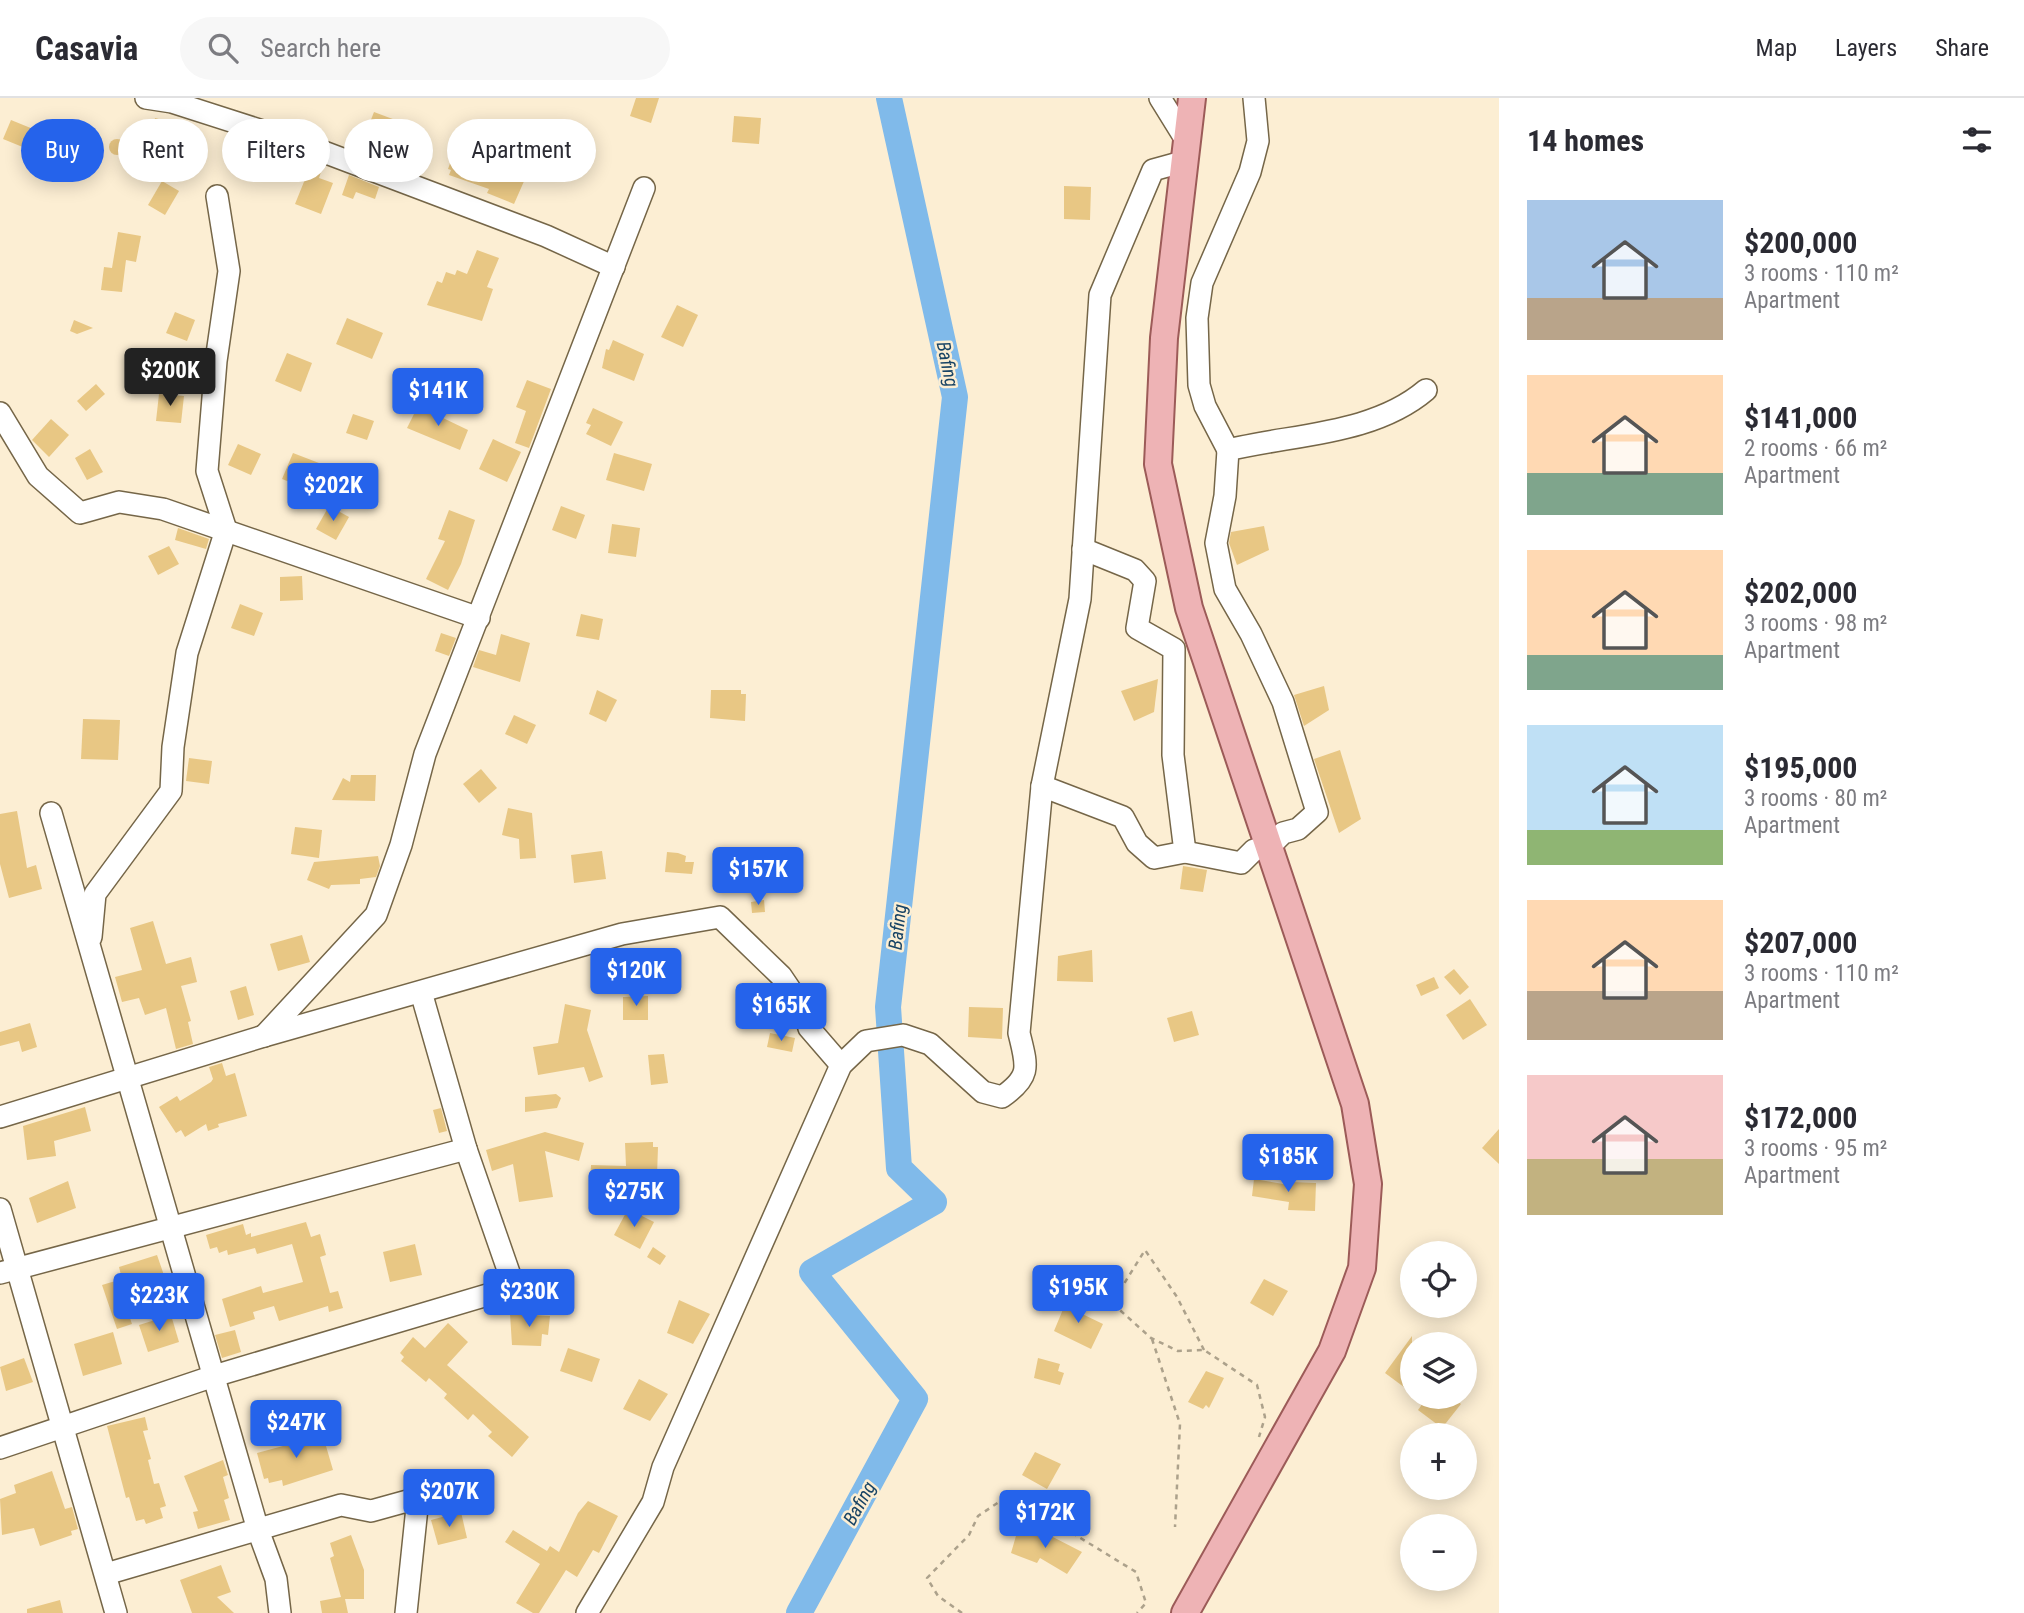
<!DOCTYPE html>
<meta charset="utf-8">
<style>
body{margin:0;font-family:"Roboto Condensed",sans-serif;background:#f7f7f7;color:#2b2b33;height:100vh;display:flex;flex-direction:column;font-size:26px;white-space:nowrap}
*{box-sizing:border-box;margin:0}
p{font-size:23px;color:#7c7c81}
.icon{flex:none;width:38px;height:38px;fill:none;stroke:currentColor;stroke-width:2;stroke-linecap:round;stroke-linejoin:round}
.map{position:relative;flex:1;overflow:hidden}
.panel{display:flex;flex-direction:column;background:#fff;width:525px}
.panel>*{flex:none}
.hud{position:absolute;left:21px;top:21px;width:665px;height:63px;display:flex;gap:14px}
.tools{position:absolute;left:1400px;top:1143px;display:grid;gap:14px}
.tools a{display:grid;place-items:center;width:77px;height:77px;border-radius:50%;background:#fff;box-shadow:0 4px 18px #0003;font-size:35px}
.price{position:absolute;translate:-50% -60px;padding:0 16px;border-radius:7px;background:#2563eb;color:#fff;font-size:23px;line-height:46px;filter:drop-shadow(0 2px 4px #0008)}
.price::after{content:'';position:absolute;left:50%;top:42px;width:21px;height:16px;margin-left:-10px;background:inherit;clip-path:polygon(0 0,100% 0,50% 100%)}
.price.current{background:#222;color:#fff}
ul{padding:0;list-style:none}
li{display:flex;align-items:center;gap:21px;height:175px;padding:0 28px}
li span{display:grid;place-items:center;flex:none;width:196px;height:140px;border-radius:0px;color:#555}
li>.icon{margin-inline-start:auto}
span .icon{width:84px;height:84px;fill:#fffc;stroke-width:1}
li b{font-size:30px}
h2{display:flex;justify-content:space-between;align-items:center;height:84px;padding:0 28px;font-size:30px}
.tag{padding:0 24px;border-radius:32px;background:#fff;box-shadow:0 4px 18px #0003;font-size:24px;line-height:63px}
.tag.current{background:#2563eb;color:#fff}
header{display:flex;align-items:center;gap:42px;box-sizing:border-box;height:98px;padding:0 35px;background:#fff;border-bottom:2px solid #e1e1e2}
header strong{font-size:33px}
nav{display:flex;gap:38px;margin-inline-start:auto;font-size:24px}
.search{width:490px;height:63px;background:#f7f7f7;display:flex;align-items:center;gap:18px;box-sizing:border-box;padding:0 24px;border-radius:38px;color:#7c7c81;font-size:26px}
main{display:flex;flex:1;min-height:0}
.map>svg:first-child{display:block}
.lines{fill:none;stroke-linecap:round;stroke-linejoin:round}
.river{stroke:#80baea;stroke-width:26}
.building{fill:#e8c784}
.minor-casing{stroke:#756648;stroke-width:24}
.major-casing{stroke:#9c5b58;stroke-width:30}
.path{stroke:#aca18b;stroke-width:2.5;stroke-dasharray:5 5;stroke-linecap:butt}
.minor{stroke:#fff;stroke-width:21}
.major{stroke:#eeb3b5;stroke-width:26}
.labels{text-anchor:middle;stroke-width:5;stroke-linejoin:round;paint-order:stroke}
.water-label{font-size:19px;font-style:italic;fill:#194465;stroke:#fceed3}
</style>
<header>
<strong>Casavia</strong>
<div class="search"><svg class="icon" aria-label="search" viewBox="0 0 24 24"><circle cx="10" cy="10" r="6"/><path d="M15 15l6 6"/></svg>Search here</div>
<nav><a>Map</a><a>Layers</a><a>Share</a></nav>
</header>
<main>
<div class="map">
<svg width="1499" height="1515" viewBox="0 0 1499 1515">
<rect width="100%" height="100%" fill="#fceed3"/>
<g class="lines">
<path class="river" d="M 799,1515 L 915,1301 L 812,1174 L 934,1104 L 899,1070 L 888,909 L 955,299 L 889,0"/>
</g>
<g class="building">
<path d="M 636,0 L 659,0 L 651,25 L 630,18 Z"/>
<path d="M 374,14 L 398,23 L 386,52 L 363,42 Z"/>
<path d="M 734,18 L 761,20 L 759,46 L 732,44 Z"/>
<path d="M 155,20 L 174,25 L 169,48 L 150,44 Z"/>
<path d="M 11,22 L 38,33 L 30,52 L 3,41 Z"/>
<path d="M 460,37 L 481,45 L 476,58 L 486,61 L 485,65 L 525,81 L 514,106 L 487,95 L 489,91 L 449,77 L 451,72 L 448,71 Z"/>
<circle cx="117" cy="49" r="8"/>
<path d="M 312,64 L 323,68 L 319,80 L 333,85 L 321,116 L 295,106 Z"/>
<path d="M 349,77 L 379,89 L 375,101 L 356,94 L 353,101 L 342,97 Z"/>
<path d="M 162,83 L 179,93 L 165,117 L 148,107 Z"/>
<path d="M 1064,88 L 1091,89 L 1090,122 L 1064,121 Z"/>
<path d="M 118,134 L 141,138 L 136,164 L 126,162 L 122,194 L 101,192 L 104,169 L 112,170 Z"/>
<path d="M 477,152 L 499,160 L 487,189 L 493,191 L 482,223 L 427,207 L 437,183 L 442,185 L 446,174 L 455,177 L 457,172 L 467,176 Z"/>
<path d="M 677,207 L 698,217 L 683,249 L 661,239 Z"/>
<path d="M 175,214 L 195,222 L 187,243 L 166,235 Z"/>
<path d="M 347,220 L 383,235 L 372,261 L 336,246 Z"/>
<path d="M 74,222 L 93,230 L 77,236 L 70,233 Z"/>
<path d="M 613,242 L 644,256 L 634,283 L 602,270 L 606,251 L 609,252 Z"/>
<path d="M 287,255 L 312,265 L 301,294 L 275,283 Z"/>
<path d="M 179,256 L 190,260 L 184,275 L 173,271 Z"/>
<path d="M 527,282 L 551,291 L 529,350 L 515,345 L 526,313 L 516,309 Z"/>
<path d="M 96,286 L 105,296 L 86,313 L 77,303 Z"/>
<path d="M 159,296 L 184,298 L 181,325 L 156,323 Z"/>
<path d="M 418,308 L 468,332 L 460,352 L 407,330 Z"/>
<path d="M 593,310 L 623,324 L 611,348 L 586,336 L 591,327 L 586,325 Z"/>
<path d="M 353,316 L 374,323 L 367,342 L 346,335 Z"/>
<path d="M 51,321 L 69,337 L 49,359 L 32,342 Z"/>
<path d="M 493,341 L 521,354 L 507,384 L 479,371 Z"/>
<path d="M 238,346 L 261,356 L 251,377 L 228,367 Z"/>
<path d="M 90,351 L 103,374 L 87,382 L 75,360 Z"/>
<path d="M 293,355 L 319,365 L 308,391 L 282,381 Z"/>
<path d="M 614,355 L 652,366 L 644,393 L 606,382 Z"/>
<path d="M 329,408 L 349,419 L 336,442 L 316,431 Z"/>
<path d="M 561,408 L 585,417 L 576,441 L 552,432 Z"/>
<path d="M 449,412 L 475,422 L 461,466 L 448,492 L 426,481 L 445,443 L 438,441 Z"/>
<path d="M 612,426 L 640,430 L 636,459 L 608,455 Z"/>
<path d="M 1264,428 L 1269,452 L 1237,467 L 1229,445 L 1231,434 Z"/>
<path d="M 178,430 L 209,441 L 206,451 L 175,442 Z"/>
<path d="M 169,448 L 179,466 L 158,477 L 148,458 Z"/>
<path d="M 302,478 L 303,502 L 280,503 L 280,479 Z"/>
<path d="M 240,506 L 263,515 L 254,538 L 231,530 Z"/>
<path d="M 581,516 L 603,521 L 599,542 L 576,538 Z"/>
<path d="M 441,535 L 456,540 L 449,558 L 435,553 Z"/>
<path d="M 501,536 L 530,545 L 520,584 L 473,569 L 479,552 L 496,557 Z"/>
<path d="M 1158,581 L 1154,614 L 1134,623 L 1121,593 Z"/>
<path d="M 1324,588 L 1329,612 L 1304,628 L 1294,597 Z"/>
<path d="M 597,592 L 617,602 L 606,624 L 589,616 Z"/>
<path d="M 711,592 L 741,592 L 741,596 L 746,596 L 745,623 L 710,620 Z"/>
<path d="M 514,617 L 536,627 L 527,646 L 505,636 Z"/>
<path d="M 83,621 L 120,622 L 118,662 L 81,661 Z"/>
<path d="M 1340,652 L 1361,721 L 1339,735 L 1314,661 Z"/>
<path d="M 189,660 L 212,663 L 209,686 L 186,683 Z"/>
<path d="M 481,671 L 497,690 L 479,705 L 463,686 Z"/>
<path d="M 351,677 L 376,677 L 375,703 L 332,702 L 343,680 L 350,684 Z"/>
<path d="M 508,710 L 532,715 L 536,760 L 520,761 L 519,741 L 502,737 Z"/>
<path d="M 17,713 L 27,770 L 36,767 L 42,791 L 9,800 L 0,766 L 0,716 Z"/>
<path d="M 295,729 L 322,732 L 319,760 L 291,756 Z"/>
<path d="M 602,753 L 606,781 L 574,785 L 571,757 Z"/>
<path d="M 667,754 L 678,755 L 686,758 L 685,764 L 694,764 L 692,776 L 665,774 Z"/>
<path d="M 378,758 L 380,768 L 376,779 L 360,781 L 360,786 L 331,787 L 329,791 L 307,782 L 314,764 Z"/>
<path d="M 1183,768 L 1207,772 L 1203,794 L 1180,791 Z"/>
<path d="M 764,802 L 765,814 L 752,815 L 751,804 Z"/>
<path d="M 153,823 L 166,866 L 191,859 L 197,884 L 181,888 L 191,923 L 188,924 L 193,946 L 176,951 L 166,910 L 145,917 L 139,900 L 122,904 L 115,879 L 142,872 L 130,830 Z"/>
<path d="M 302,837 L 310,864 L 278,873 L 270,846 Z"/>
<path d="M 1092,852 L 1093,884 L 1057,883 L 1058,858 Z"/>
<path d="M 1454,871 L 1469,889 L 1460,897 L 1444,879 Z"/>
<path d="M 1434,879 L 1439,890 L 1421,898 L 1416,887 Z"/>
<path d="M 246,888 L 254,917 L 238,922 L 230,893 Z"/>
<path d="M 648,898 L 648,922 L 623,922 L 623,899 Z"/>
<path d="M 1470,901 L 1487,927 L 1463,942 L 1446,917 Z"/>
<path d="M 565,906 L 591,912 L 587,932 L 603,979 L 589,984 L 584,969 L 538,977 L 533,949 L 558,945 Z"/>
<path d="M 969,909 L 1003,910 L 1002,941 L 968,939 Z"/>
<path d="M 1192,913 L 1199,937 L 1174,944 L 1167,920 Z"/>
<path d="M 30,925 L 37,949 L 22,954 L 19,943 L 0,948 L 0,934 Z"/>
<path d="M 770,935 L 795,940 L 792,954 L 767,949 Z"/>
<path d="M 664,956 L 668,985 L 651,987 L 648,957 Z"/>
<path d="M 222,965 L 226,978 L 235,975 L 247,1018 L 218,1026 L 219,1029 L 208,1033 L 206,1026 L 185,1039 L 181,1032 L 176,1035 L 159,1009 L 177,998 L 180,1003 L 211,984 L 213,981 L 209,969 Z"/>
<path d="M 556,996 L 561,1000 L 557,1010 L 525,1014 L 525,999 Z"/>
<path d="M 85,1009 L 91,1033 L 54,1043 L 56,1058 L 27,1062 L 23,1028 Z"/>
<path d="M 441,1010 L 447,1033 L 439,1035 L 433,1012 Z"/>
<path d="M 1499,1031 L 1499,1066 L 1482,1050 Z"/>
<path d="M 545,1034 L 584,1045 L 579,1063 L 545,1053 L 553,1099 L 519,1104 L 513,1066 L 492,1073 L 486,1052 Z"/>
<path d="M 653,1044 L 653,1049 L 658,1049 L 657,1078 L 621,1080 L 620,1103 L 589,1102 L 591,1067 L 626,1068 L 625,1045 Z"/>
<path d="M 1254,1081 L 1289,1087 L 1290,1084 L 1316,1085 L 1315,1113 L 1288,1112 L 1289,1104 L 1252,1098 Z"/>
<path d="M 68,1083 L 76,1110 L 37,1125 L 29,1100 Z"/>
<path d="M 628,1111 L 654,1124 L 640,1151 L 614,1137 Z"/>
<path d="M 306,1124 L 311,1139 L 320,1136 L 326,1157 L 320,1159 L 330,1195 L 338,1193 L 343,1210 L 329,1214 L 328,1208 L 279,1223 L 274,1208 L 253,1214 L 255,1221 L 230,1229 L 222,1201 L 261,1188 L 263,1195 L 303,1184 L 292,1146 L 257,1156 L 255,1150 L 228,1157 L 227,1152 L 219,1155 L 217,1149 L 210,1151 L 206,1137 L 243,1126 L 246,1137 L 251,1135 L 251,1139 Z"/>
<path d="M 415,1146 L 422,1177 L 390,1184 L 383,1154 Z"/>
<path d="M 653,1149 L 666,1158 L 660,1167 L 647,1159 Z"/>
<path d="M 157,1157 L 167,1186 L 123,1200 L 132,1226 L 117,1231 L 102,1187 L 122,1181 L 119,1169 Z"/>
<path d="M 1264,1181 L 1288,1193 L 1273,1218 L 1250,1205 Z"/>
<path d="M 1069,1197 L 1080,1201 L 1076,1213 L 1103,1226 L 1091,1251 L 1054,1233 Z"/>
<path d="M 679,1202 L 710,1216 L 693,1246 L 667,1235 Z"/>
<path d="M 510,1216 L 550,1218 L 548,1237 L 542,1236 L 541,1248 L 512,1247 Z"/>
<path d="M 171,1217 L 179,1244 L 148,1254 L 139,1227 Z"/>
<path d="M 448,1225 L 468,1244 L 447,1267 L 529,1339 L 512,1359 L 488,1338 L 492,1334 L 473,1316 L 468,1322 L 444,1300 L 447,1296 L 429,1280 L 426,1284 L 401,1263 L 404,1259 L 400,1255 L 413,1239 L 425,1250 Z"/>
<path d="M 235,1232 L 241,1254 L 222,1260 L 215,1237 Z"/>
<path d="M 113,1234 L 122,1266 L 83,1278 L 74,1246 Z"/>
<path d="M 1412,1238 L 1412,1295 L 1385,1275 Z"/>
<path d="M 568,1250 L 600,1261 L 592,1284 L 560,1273 Z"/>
<path d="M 24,1260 L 33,1284 L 6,1293 L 0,1269 Z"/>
<path d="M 1038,1260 L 1060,1266 L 1058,1273 L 1064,1275 L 1060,1287 L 1034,1280 Z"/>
<path d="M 1206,1273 L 1224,1280 L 1209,1310 L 1206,1307 L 1203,1311 L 1188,1304 Z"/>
<path d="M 639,1281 L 668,1296 L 650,1323 L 623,1311 Z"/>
<path d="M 1428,1298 L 1451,1298 L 1461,1306 L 1442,1330 L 1418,1312 Z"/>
<path d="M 145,1319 L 148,1332 L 143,1333 L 151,1361 L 148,1362 L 154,1386 L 159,1385 L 166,1408 L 160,1410 L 163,1420 L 146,1426 L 144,1421 L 136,1423 L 129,1399 L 126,1400 L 107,1328 Z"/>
<path d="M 321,1331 L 333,1372 L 283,1388 L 282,1382 L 269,1385 L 268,1380 L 264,1381 L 257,1355 L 309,1341 L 307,1334 Z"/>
<path d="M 1035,1354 L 1061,1366 L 1047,1391 L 1022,1377 Z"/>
<path d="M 223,1362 L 228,1377 L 223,1379 L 229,1400 L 224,1402 L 230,1422 L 198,1431 L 193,1414 L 198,1413 L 184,1378 Z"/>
<path d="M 52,1373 L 65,1411 L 72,1409 L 78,1431 L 71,1433 L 72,1437 L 40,1448 L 34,1430 L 2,1437 L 0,1401 L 16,1395 L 14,1387 Z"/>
<path d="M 588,1403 L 618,1418 L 599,1455 L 593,1452 L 577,1479 L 566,1472 L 539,1515 L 533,1515 L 516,1505 L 540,1466 L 505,1444 L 513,1432 L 547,1453 L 550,1448 L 559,1454 L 578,1415 Z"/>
<path d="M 461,1414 L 467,1440 L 438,1447 L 431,1422 Z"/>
<path d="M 1018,1431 L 1049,1437 L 1082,1454 L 1067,1476 L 1040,1460 L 1037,1465 L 1011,1455 Z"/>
<path d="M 351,1437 L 364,1472 L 364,1501 L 345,1501 L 348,1515 L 322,1515 L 320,1503 L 341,1499 L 330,1460 L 334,1458 L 330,1445 Z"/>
<path d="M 221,1467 L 231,1494 L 217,1499 L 234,1515 L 192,1515 L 180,1482 Z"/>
<path d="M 60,1502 L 63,1515 L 27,1515 L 27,1511 Z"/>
</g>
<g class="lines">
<defs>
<g id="minor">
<path d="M 146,0 L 172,4 L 300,45 L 546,138 L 614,169"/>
<path d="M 1160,0 L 1186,42"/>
<path d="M 0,315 L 38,378 L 80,415 L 119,404 L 163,411 L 479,520"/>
<path d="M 1228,352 L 1205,308 L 1199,287 L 1197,220 L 1202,185 L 1250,74 L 1258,43 L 1254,0"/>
<path d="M 1042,688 L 1123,719 L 1137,745 L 1154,760 L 1185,754 L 1173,657 L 1174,551 L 1137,530 L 1145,483 L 1135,472 L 1083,451"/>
<path d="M 51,715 L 258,1432 L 276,1481 L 280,1515"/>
<path d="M 1185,754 L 1241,765 L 1254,752 L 1269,749 L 1283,735 L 1298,731 L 1317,714 L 1283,604 L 1251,536 L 1225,491 L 1216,445 L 1225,398 L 1228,352 C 1293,336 1373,337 1426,292"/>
<path d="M 91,839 L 95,796 L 171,693 L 173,649 L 187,555 L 226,432 L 207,373 L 216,263 L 229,173 L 217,98"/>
<path d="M 264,938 L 376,817 L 401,747 L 425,656 L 644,90"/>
<path d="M 0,1019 L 264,938 L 622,836 L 720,819 L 781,878 L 804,912 L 809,930 L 841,967"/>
<path d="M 0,1111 L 116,1515"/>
<path d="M 0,1175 L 466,1051"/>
<path d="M 0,1350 L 214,1278 L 514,1189 L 466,1051 L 421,894"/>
<path d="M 106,1476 L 341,1407 L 371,1413 L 418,1400 L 406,1515"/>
<path d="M 587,1515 L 653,1404 L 663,1369 L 841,967 L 866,943 L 903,937 L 930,946 L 983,994 L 1002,999 C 1032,978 1027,968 1019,935 L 1042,688 L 1080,501 L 1100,197 L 1153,72 L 1182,64"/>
</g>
<path id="major" d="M 1185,1515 L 1332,1253 L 1362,1170 L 1368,1086 L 1355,1006 L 1189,510 L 1158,366 L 1164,240 L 1192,0"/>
</defs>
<use href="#minor" class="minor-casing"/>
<use href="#major" class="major-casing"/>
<g class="path">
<path d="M 1152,1241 L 1180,1326 L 1175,1429"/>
<path d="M 1204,1252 L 1177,1199 L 1145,1152 L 1112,1205 L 1151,1240 L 1178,1253 L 1204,1252 L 1257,1287 L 1265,1319 L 1259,1339"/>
<path d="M 962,1515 L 938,1498 L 927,1480 L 969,1437 L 978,1418 L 999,1404 L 1015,1400 L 1136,1474 L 1146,1505 L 1137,1515"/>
</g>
<use href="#minor" class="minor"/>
<use href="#major" class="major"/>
</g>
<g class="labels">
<g class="water-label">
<text transform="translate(948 266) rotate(78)" y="7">Bafing</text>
<text transform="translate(897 829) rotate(-84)" y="7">Bafing</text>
<text transform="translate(859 1405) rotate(-61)" y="7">Bafing</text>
</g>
</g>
</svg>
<div class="tools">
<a><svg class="icon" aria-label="locate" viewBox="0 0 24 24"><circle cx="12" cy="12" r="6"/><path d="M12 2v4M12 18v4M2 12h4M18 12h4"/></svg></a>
<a><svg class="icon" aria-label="layers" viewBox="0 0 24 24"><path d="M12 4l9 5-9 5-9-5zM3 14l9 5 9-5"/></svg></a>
<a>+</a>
<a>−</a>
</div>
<b class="price current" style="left:170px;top:310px">$200K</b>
<b class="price" style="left:438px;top:330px">$141K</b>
<b class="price" style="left:333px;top:425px">$202K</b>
<b class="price" style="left:758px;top:809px">$157K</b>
<b class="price" style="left:636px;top:910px">$120K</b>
<b class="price" style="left:781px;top:945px">$165K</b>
<b class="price" style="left:1288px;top:1096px">$185K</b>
<b class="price" style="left:634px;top:1131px">$275K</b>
<b class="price" style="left:1078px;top:1227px">$195K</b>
<b class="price" style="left:529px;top:1231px">$230K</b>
<b class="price" style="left:159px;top:1235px">$223K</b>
<b class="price" style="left:296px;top:1362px">$247K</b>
<b class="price" style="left:449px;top:1431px">$207K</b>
<b class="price" style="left:1045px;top:1452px">$172K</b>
<div class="hud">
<a class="tag current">Buy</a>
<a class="tag">Rent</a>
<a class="tag">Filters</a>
<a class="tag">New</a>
<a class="tag">Apartment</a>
</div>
</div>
<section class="panel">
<h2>14 homes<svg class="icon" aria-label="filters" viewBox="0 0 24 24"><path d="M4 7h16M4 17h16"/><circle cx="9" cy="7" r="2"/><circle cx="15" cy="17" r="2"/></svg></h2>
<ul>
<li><span style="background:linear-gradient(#a9c7e8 70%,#b9a48a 0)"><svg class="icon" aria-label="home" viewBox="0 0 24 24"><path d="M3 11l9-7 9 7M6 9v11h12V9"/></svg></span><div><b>$200,000</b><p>3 rooms · 110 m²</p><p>Apartment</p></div></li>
<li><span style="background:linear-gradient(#ffd9b3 70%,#7fa58c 0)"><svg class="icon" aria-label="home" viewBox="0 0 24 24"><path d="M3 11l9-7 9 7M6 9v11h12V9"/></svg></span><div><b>$141,000</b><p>2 rooms · 66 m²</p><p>Apartment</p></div></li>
<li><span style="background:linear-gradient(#ffd9b3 75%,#7fa58c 0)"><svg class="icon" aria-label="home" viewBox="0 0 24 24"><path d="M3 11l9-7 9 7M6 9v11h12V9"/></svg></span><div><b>$202,000</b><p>3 rooms · 98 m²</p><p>Apartment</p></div></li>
<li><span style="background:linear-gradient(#bfe0f5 75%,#8fb573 0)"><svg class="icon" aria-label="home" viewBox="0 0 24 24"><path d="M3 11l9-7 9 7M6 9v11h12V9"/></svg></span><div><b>$195,000</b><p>3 rooms · 80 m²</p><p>Apartment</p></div></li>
<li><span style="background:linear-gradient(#ffd9b3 65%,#b9a48a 0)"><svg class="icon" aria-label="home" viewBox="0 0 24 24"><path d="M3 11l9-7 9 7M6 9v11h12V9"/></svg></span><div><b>$207,000</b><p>3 rooms · 110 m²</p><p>Apartment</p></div></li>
<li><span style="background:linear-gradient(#f6c9c9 60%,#c2b280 0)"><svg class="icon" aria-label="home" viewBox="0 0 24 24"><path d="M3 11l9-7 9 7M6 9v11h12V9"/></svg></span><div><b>$172,000</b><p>3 rooms · 95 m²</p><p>Apartment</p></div></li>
</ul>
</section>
</main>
